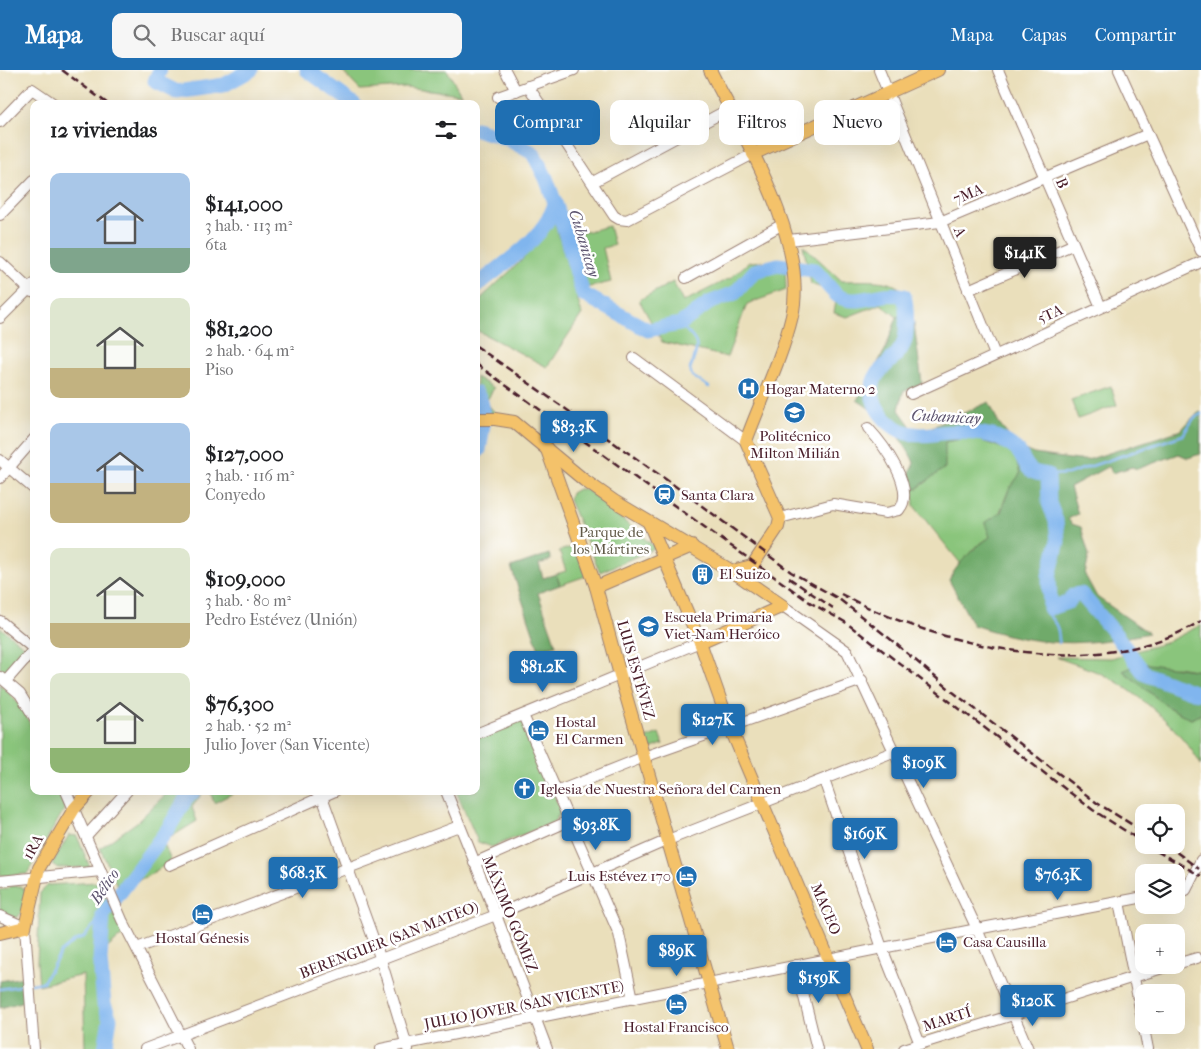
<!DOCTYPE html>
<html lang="es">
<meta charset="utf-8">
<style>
body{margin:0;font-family:"IM FELL French Canon",serif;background:#f6f6f6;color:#202124;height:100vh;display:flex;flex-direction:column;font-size:19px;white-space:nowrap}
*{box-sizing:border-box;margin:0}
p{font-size:16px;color:#757577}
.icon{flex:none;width:28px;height:28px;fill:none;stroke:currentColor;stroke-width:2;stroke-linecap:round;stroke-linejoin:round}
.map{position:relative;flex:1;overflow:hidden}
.details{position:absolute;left:30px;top:30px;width:450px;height:695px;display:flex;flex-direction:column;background:#fff;border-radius:10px;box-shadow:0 5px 20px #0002}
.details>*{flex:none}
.top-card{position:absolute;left:495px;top:30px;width:475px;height:45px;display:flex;gap:10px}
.buttons{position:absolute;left:1135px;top:734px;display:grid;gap:10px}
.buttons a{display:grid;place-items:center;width:50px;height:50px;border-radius:10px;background:#fff;box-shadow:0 5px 20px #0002;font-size:25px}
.price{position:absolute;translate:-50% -42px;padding:0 11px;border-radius:5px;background:#1f6fb2;color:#fff;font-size:16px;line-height:32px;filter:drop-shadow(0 1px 2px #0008)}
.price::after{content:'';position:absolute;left:50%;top:30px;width:15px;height:11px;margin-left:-8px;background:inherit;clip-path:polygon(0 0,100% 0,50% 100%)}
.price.selected{background:#222;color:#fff}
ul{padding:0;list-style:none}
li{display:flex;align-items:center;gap:15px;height:125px;padding:0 20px}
li span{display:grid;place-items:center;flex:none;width:140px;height:100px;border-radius:10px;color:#555}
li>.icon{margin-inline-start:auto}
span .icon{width:60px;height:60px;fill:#fffc;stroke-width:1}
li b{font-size:21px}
h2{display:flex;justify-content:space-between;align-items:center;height:60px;padding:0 20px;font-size:21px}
.tag{padding:0 18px;border-radius:10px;background:#fff;box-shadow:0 5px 20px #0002;font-size:18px;line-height:45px}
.tag.selected{background:#1f6fb2;color:#fff}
header{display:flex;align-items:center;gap:30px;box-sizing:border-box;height:70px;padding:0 25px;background:#1f6fb2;color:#fff}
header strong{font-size:24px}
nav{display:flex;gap:28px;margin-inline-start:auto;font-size:18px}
.search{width:350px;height:45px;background:#f6f6f6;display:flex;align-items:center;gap:12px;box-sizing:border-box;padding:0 18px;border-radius:10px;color:#757577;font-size:19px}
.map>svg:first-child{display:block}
.green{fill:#8ac57b;stroke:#6a7253}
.forest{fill:#6faa6b;stroke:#5c644b}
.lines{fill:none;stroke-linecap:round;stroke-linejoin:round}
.stream{stroke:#80b5ee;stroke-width:2.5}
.river{stroke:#80b5ee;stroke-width:15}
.minor-casing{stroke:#9a7f73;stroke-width:12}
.major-casing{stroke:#9a7f73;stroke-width:14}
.minor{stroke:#fff;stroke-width:10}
.major{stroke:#f4c26a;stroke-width:12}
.rail{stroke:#4a1f2b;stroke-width:2.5;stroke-dasharray:8 4;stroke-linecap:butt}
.labels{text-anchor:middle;stroke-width:5;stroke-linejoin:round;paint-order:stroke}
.street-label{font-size:15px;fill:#4a1f2b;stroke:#fff}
.poi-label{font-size:15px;fill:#4a1f2b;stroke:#fff;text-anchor:start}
.park-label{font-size:15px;fill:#605947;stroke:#fff}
.water-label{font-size:16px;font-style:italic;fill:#5d546f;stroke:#fff}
</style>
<header>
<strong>Mapa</strong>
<div class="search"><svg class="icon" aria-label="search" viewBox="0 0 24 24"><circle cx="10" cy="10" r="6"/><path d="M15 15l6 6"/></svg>Buscar aquí</div>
<nav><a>Mapa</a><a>Capas</a><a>Compartir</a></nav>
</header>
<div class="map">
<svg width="1201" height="979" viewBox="0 0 1201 979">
<rect width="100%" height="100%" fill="#fff"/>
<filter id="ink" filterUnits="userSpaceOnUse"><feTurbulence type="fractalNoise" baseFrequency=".02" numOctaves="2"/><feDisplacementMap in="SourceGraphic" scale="10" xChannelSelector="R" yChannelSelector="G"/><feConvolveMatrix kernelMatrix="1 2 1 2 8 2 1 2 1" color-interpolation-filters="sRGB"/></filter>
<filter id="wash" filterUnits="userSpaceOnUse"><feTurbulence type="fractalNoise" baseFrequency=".0096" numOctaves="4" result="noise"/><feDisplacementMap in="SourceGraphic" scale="20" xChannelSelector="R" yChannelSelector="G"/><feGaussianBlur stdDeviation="1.12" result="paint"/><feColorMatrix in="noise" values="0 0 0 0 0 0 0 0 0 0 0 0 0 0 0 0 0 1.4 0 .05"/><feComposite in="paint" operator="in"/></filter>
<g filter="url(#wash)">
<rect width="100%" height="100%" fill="#eadfbb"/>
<g class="green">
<path d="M 341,0 L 447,0 L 461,24 L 406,17 L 360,20 Z"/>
<path d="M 554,150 L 582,244 L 547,297 L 476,260 L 476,233 L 521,191 Z"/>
<path d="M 609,156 L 614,175 L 603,178 L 611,212 L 585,218 L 573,165 Z"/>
<path d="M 803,175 L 842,211 C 870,211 906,205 912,239 L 897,247 L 881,234 L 847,247 L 834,243 L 836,231 L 827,220 L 811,214 Z"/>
<path d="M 785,190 L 786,220 L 747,234 L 727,287 L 662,272 L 639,230 L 673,212 L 683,232 L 730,208 L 749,192 Z"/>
<path d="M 476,307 L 494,318 L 486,332 L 495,343 L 476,344 Z"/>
<path d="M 1111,316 L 1117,335 L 1078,349 L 1071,330 Z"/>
<path d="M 476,356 L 487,356 L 476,400 Z"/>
<path d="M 971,367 L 1014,382 L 1021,404 L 1009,419 L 990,467 L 974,478 L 961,494 L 914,436 L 913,421 L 928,411 L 944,372 Z"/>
<path d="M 578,419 L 586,419 L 656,478 L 600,502 L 569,430 L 571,423 Z"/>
<path d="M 576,476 L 586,506 L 560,515 L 556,504 L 566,501 L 559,481 Z"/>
<path d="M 1201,555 L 1201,601 L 1177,597 L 1124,601 L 1168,637 L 1191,649 L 1201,644 L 1201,695 C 1184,663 1142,626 1110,608 C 1093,599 1073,594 1056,587 L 1111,588 L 1165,573 Z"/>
<path d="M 0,557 L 26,578 L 5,602 L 0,598 Z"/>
<path d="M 0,614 C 41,653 34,669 34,721 L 58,721 L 65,738 L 27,804 L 0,806 Z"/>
<path d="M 518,650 L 525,653 L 561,742 L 554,752 L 492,777 L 478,772 L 456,721 L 476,721 L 476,668 Z"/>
<path d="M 659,663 L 663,674 L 650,679 L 646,668 Z"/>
<path d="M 169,721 L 204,721 L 192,737 L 197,751 L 163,772 L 171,791 L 151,804 L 119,820 L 100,778 L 137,752 Z"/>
<path d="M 210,721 L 237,721 L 214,733 Z"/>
<path d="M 69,765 L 77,766 L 90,797 L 58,798 L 52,794 Z"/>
<path d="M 97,812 L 124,864 L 105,880 L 98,899 L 101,935 L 105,942 L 105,961 L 101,968 L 100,979 L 85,979 L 83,905 L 39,915 L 37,892 L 40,823 L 48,815 Z"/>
<path d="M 10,816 L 21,816 L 27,823 L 24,841 L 16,848 L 0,841 L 0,820 L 7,819 Z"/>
</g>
<g class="forest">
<path d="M 912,239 L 922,313 L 903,322 L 899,340 L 912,358 L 925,360 L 989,332 L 999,354 L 1016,375 L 1034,384 L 1077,390 L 1087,390 L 1181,360 L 1198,342 L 1201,342 L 1200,384 L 1188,388 L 1179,384 L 1137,399 L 1132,397 L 1112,403 L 1109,396 L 1070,417 L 1078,444 L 1068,449 L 1072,454 L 1081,457 L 1089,485 L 1085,505 L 1097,527 L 1149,563 C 1082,577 1039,577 973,555 L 949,510 C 958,492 974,478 990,467 L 985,453 L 1001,442 L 1009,419 L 1020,404 L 1014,382 L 971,367 L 945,372 L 945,398 L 913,421 L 908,407 L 914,393 C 904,368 879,344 857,330 L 885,280 L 897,247 Z"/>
<path d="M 549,484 L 551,490 L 539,494 L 543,508 L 556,504 L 560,515 L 538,523 L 556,575 L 539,580 L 511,497 Z"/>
<path d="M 1141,593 L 1201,601 L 1201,644 L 1191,649 L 1168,637 L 1123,601 Z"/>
<path d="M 23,907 L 25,931 L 0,938 L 0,911 Z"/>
</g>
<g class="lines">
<g class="stream">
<path d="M 680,254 C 700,275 700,272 690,299 L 692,306 L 709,317"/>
<path d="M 1048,405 L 1068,404 L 1183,365 L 1194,348 L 1201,344"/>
<path d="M 1050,538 L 1046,543 C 1057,553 1059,559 1059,573"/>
<path d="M 31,914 L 43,912 L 61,882 L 75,871 L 83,868 L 103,845"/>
<path d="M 0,919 L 26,915"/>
</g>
<g class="river">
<path d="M 160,0 L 155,11 L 177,22 L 224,15 L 251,0"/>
<path d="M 307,0 L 354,34"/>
<path d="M 476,59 L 506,68 L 533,83 L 546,108 L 563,155 L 583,224 L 648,260 L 680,254 L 709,233 L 735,223 L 755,201 L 778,195 L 814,200 C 821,206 832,222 838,226 C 860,238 880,219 904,226 C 907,235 908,266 903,275 C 898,286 889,291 881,300 C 861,321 879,351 902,361 C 920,369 936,362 954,362 C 965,362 981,363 992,366 C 999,367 1013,376 1018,381 C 1024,388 1024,397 1034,402 C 1038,404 1044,404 1048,405 L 1049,433 L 1056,451 L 1058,471 L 1049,506 L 1050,538 L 1068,532 L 1074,525 L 1081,524 L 1112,560 L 1145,604 L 1193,622 L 1201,623"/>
<path d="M 476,216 C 504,193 544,170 555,134"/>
<path d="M 476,323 C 488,336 482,364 479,380 L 476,382"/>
<path d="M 105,979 L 110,949 L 104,934 L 100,890 L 103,845 L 168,759 L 186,729 L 194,721"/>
</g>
</g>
</g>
<g filter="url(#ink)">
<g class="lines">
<defs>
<g id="minor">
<path d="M 505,0 L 516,21"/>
<path d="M 879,0 L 995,285"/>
<path d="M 998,0 L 1101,237"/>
<path d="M 1119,0 L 1201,181"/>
<path d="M 528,16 L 614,146 L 619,149 L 627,150 L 753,84"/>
<path d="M 498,27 L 574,0"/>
<path d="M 0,52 L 32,19 L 54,34"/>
<path d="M 593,112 L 731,38"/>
<path d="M 0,145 L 34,110"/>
<path d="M 789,170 L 940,152 L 1148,64"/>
<path d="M 0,192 L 32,222"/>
<path d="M 686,208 L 783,154"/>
<path d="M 968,220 L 1072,175"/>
<path d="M 0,248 L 34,214"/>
<path d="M 634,288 L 746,371"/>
<path d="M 911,324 L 1201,192"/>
<path d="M 0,390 L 34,419"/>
<path d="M 0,408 L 34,369"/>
<path d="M 780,448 L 833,434 L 886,443 L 899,440 C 917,419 883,374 868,358"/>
<path d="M 783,536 L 847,581 L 977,859 L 1028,979"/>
<path d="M 0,551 L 34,579"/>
<path d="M 0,607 L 20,624 L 34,647"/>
<path d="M 6,611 L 34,579"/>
<path d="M 523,645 L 619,864 L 633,929"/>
<path d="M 476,664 L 700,572"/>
<path d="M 824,710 L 882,878 L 920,974"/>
<path d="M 66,721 L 122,850 L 188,979"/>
<path d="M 320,721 L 381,890 L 408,979"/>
<path d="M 446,721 L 496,845 L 547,979"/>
<path d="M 556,722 L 644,687 L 862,610"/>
<path d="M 86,766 L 127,721"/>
<path d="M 474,793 L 569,751"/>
<path d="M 169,795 L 335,721"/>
<path d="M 0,811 L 101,801"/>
<path d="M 1176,822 L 1186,820 L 1201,790"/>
<path d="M 1119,832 L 1148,979"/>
<path d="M 0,846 L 25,857 L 34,979"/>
<path d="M 137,878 L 459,756"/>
<path d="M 1176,894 L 1197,888"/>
<path d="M 796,895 L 817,979"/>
<path d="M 145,979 L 496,845 L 668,770 L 893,682"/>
<path d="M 381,979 L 977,859 L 1144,827"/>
<path d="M 904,979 L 1172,895"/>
</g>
<g id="major">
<path d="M 710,0 C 743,66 809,171 792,246 C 782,288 761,330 746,371 L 780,448 L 778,457 L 752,496 L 732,501"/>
<path d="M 753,84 L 938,0"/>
<path d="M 476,349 L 495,349 L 514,352 L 584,410 L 614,431 L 732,501 L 783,536 L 700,572"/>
<path d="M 546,377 L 596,517 L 620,605 L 728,979"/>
<path d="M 649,453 L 700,572 L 730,657 L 867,979"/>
<path d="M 596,517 L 692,476"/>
<path d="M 0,863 L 25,857 L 39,798 L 74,739 L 90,721"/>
</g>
</defs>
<use href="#minor" class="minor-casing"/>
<use href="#major" class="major-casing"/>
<use href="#minor" class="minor"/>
<use href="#major" class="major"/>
<g class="rail">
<path d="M 62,0 L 108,34"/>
<path d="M 476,276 L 671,413 L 791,502 L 839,529 L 889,568 L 953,622 L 1097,733 L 1144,762"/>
<path d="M 476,294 L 811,533 L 845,552 L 1093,740 L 1144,773"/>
<path d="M 789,508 L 833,538"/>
<path d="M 841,524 C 942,578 1097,614 1201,551"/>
<path d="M 1146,775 L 1201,806"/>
<path d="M 1167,775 L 1199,799"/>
</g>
</g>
</g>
<defs>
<symbol id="hospital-disc" viewBox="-11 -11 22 22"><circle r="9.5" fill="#1f6fb2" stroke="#fff"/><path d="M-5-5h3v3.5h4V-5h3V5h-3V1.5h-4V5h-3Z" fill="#fff"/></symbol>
<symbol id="school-disc" viewBox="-11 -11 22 22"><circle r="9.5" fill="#1f6fb2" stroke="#fff"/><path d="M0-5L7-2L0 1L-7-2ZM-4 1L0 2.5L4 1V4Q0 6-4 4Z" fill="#fff"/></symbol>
<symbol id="station-disc" viewBox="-11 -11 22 22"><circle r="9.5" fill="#1f6fb2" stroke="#fff"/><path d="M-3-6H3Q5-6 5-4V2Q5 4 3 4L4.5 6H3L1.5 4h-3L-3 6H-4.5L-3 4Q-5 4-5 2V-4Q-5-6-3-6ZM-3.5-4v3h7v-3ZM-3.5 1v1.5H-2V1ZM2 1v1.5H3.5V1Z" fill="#fff"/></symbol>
<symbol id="building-disc" viewBox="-11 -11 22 22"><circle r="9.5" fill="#1f6fb2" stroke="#fff"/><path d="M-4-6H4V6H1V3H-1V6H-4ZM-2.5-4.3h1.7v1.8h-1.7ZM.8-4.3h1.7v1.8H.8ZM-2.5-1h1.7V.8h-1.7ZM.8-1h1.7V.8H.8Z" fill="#fff"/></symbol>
<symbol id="hotel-disc" viewBox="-11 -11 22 22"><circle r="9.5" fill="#1f6fb2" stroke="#fff"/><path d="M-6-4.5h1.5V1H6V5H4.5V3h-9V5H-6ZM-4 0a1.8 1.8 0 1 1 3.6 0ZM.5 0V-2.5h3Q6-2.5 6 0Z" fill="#fff"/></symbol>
<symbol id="church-disc" viewBox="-11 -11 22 22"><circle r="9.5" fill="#1f6fb2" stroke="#fff"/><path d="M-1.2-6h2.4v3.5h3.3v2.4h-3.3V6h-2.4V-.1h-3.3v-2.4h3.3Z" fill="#fff"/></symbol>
</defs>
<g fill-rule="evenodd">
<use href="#hospital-disc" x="736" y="306" width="25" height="25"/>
<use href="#school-disc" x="782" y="330" width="25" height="25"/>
<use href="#station-disc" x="652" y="412" width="25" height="25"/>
<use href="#building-disc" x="690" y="492" width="25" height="25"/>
<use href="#school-disc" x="636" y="544" width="25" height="25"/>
<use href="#hotel-disc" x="526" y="648" width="25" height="25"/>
<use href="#church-disc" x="512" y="706" width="25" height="25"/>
<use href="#hotel-disc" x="674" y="794" width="25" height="25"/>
<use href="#hotel-disc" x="190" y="832" width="25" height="25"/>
<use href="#hotel-disc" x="934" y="860" width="25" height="25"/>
<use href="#hotel-disc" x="664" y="922" width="25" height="25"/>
</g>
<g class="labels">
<g class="street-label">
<text transform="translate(1062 113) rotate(67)" y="5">B</text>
<text transform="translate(968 124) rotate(-23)" y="5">7MA</text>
<text transform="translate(960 162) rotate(68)" y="5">A</text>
<text transform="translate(1050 244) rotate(-24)" y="5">5TA</text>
<text transform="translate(636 600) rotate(74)" y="5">LUIS ESTÉVEZ</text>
<text transform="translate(33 777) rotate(-61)" y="5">1RA</text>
<text transform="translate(826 839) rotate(67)" y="5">MACEO</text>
<text transform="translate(510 844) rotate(68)" y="5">MÁXIMO GÓMEZ</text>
<text transform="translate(389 870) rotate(-21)" y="5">BERENGUER (SAN MATEO)</text>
<text transform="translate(524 935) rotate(-11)" y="5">JULIO JOVER (SAN VICENTE)</text>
<text transform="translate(947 949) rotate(-18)" y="5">MARTÍ</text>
</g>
<g class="poi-label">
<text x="765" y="324">Hogar Materno 2</text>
<text x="795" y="371" text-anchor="middle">Politécnico<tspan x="795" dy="17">Milton Milián</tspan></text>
<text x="681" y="430">Santa Clara</text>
<text x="719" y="509">El Suizo</text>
<text x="664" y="552">Escuela Primaria<tspan x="664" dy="17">Viet-Nam Heróico</tspan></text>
<text x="555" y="657">Hostal<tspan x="555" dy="17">El Carmen</tspan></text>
<text x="540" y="724">Iglesia de Nuestra Señora del Carmen</text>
<text x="671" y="811" text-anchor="end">Luis Estévez 170</text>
<text x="202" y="873" text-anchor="middle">Hostal Génesis</text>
<text x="963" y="877">Casa Causilla</text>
<text x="676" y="962" text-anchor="middle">Hostal Francisco</text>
</g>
<g class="park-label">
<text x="611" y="467">Parque de<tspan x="611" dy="17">los Mártires</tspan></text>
</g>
<g class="water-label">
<text transform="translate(585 173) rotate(73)" y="6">Cubanicay</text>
<text transform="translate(946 346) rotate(3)" y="6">Cubanicay</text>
<text transform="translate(104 816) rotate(-56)" y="6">Bélico</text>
</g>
</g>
</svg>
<div class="buttons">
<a><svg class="icon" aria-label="locate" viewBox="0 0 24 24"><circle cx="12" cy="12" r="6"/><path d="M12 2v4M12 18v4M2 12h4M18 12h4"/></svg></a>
<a><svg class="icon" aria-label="layers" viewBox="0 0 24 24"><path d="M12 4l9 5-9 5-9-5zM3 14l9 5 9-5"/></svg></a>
<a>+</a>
<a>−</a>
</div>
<b class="price selected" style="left:1025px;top:209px">$141K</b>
<b class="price" style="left:574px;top:383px">$83.3K</b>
<b class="price" style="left:543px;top:623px">$81.2K</b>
<b class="price" style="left:713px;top:676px">$127K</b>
<b class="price" style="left:924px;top:719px">$109K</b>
<b class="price" style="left:596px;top:781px">$93.8K</b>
<b class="price" style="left:865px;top:790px">$169K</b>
<b class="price" style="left:303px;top:829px">$68.3K</b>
<b class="price" style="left:1058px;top:831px">$76.3K</b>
<b class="price" style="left:677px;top:907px">$89K</b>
<b class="price" style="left:819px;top:934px">$159K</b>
<b class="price" style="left:1033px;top:957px">$120K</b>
<div class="top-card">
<a class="tag selected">Comprar</a>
<a class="tag">Alquilar</a>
<a class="tag">Filtros</a>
<a class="tag">Nuevo</a>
</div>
<section class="details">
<h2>12 viviendas<svg class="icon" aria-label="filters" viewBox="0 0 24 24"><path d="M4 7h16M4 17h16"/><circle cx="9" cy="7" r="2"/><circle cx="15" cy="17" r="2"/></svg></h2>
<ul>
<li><span style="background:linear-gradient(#a9c7e8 75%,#7fa58c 0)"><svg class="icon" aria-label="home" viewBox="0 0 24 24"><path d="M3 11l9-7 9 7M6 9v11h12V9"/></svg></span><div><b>$141,000</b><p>3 hab. · 113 m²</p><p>6ta</p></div></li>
<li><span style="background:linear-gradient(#dfe7d0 70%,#c2b280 0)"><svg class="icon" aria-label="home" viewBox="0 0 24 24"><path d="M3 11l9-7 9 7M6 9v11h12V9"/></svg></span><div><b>$81,200</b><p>2 hab. · 64 m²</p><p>Piso</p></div></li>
<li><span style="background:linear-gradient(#a9c7e8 60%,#c2b280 0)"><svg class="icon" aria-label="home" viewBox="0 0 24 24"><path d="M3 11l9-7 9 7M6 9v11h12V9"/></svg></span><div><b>$127,000</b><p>3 hab. · 116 m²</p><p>Conyedo</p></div></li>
<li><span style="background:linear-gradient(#dfe7d0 75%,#c2b280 0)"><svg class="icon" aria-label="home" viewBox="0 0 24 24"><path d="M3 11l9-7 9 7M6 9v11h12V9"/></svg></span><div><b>$109,000</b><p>3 hab. · 80 m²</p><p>Pedro Estévez (Unión)</p></div></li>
<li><span style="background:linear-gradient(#dfe7d0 75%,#8fb573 0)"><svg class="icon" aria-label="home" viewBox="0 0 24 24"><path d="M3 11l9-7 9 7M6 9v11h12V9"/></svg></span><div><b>$76,300</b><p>2 hab. · 52 m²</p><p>Julio Jover (San Vicente)</p></div></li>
</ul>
</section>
</div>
